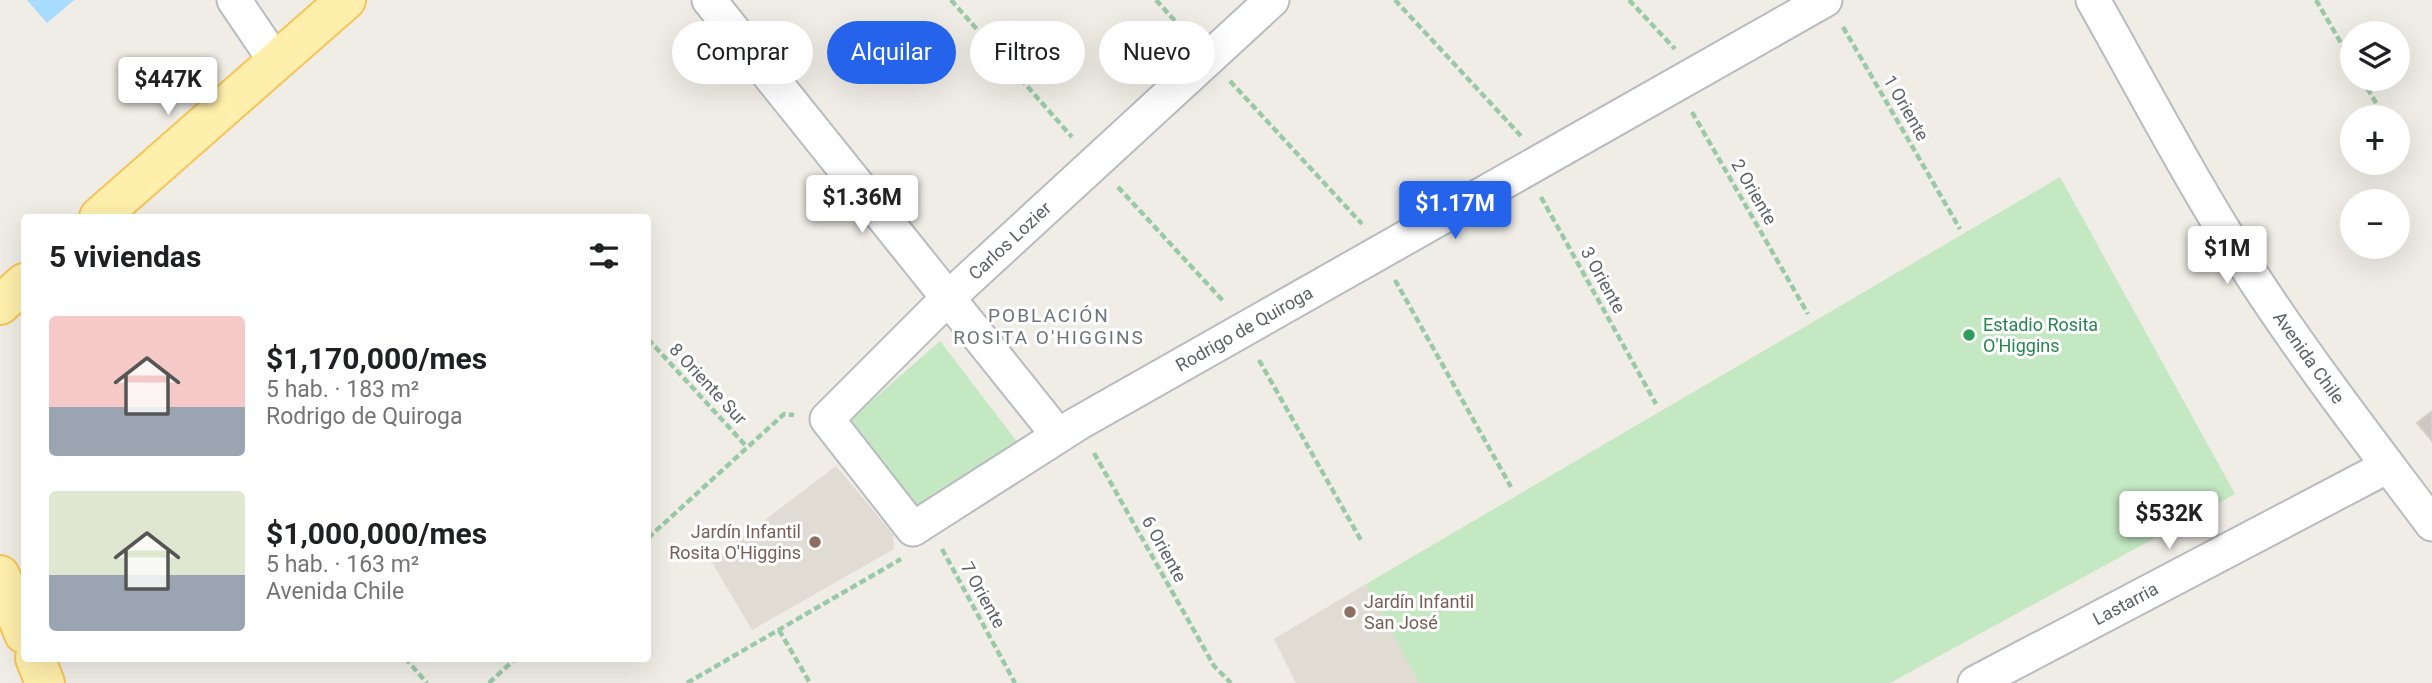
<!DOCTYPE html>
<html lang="es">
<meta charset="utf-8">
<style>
body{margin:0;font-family:Roboto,sans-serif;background:#f6f6f6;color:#202124;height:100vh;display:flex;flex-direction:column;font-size:26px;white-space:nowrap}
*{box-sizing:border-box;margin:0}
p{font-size:23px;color:#757577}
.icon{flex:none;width:38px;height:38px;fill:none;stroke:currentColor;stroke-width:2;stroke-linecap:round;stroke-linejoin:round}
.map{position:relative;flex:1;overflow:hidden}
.side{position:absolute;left:21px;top:214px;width:630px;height:448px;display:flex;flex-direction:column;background:#fff;border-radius:7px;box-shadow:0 7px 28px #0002}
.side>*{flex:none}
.banner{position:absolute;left:672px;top:21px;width:665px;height:63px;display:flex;gap:14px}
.tools{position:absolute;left:2340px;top:21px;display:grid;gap:14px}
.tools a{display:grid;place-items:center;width:70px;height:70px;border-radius:50%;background:#fff;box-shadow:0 7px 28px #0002;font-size:35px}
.price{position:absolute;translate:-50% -60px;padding:0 16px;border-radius:7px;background:#fff;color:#222;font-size:23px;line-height:46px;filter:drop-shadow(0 2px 4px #0008)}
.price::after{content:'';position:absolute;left:50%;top:42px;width:21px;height:16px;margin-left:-10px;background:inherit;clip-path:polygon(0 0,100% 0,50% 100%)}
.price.on{background:#2563eb;color:#fff}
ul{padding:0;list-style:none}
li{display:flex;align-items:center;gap:21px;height:175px;padding:0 28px}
li span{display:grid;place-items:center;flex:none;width:196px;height:140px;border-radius:7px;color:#555}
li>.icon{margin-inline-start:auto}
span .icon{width:84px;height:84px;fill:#fffc;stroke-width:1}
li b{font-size:30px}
h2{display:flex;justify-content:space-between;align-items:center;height:84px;padding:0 28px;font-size:30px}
.chip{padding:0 24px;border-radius:32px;background:#fff;box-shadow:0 7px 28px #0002;font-size:24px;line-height:63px}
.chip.on{background:#2563eb;color:#fff}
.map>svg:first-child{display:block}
.education{fill:#e0dcd4}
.green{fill:#c3e8c2}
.water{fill:#a7dbff}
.building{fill:#cbc8c3;stroke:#d5cfc4;stroke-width:2}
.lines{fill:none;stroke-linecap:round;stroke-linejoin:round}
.minor-casing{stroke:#b8bbc0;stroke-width:37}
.major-casing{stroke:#f6c559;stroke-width:42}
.path{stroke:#9ac9a7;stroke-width:4.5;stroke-dasharray:7 3.5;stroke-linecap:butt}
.minor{stroke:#fff;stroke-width:33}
.major{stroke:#ffefac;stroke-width:38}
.leisure-dot{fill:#2e9e5b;stroke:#fff;stroke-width:2.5}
.education-dot{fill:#8d6e63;stroke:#fff;stroke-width:2.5}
.labels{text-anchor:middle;stroke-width:6;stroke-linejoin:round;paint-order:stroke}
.street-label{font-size:18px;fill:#5d6267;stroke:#fff}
.leisure-label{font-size:18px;fill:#27864d;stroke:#fff;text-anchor:start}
.education-label{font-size:18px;fill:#785e54;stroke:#fff;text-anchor:end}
.neighbourhood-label{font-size:19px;letter-spacing:2px;fill:#6e7479;stroke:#fff}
</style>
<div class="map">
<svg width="2432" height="683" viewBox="0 0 2432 683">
<rect width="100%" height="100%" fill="#f0ede6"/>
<g class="education">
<path d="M 836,466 L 893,534 L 894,549 L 752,630 L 711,561 Z"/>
<path d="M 1366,584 L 1419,683 L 1296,683 L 1274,639 Z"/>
</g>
<g class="green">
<path d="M 2060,177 L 2235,494 L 1890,683 L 1419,683 L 1366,584 Z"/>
<path d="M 940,341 L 1021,447 L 919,510 L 850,420 Z"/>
</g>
<path class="water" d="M 27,0 L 74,0 L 47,23 Z"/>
<path class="building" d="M 2432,411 L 2432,441 L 2417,423 Z"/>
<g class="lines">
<defs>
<g id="minor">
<path d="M 234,0 L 276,62"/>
<path d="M 709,0 L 1058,435"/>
<path id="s1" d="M 1272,0 L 948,298 L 827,419 L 913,529 L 1077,424 L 1825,0"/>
<path id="s2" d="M 2093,0 C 2146,94 2196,190 2255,280 C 2310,364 2372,444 2432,524"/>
<path id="s3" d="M 1975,683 L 2388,466"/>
</g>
<g id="major">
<path d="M 99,217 L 346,0"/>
<path d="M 0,305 L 24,283"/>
<path d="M 0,575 L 24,634"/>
<path d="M 35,658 L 45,683"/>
</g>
</defs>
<use href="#minor" class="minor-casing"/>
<use href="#major" class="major-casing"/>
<g class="path">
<path d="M 951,0 L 1072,137"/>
<path d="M 1156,0 L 1187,34"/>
<path d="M 1395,0 L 1521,136"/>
<path d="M 1629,0 L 1675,49"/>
<path d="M 2316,0 L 2352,62"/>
<path d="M 1843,27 L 1960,229"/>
<path d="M 2362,79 L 2383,115"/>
<path d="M 1230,81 L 1362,224"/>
<path d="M 1692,112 L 1808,314"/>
<path d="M 1118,187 L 1224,302"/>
<path d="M 1541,197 L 1656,404"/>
<path d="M 1395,280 L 1511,487"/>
<path d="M 648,339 L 747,447"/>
<path d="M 1259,360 L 1362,542"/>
<path d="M 1094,453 L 1214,666 L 1231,683"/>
<path d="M 648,538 L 784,414 L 794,415"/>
<path d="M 942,549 L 1015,683"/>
<path d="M 779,630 L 810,683"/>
<path d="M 405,658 L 427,683"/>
<path d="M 489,683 L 516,658"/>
<path d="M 687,683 L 901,559"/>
</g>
<use href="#minor" class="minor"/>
<use href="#major" class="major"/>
</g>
<circle class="leisure-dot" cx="1969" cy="335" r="7"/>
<g class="education-dot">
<circle cx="815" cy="542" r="7"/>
<circle cx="1350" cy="612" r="7"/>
</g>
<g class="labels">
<g class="street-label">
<text transform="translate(1906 108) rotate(60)" y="6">1 Oriente</text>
<text transform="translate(1754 192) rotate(60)" y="6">2 Oriente</text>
<text transform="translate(1010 241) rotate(-43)" y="6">Carlos Lozier</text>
<text transform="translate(1603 280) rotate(61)" y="6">3 Oriente</text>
<text dy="6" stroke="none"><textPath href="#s1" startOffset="1138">Rodrigo de Quiroga</textPath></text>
<text dy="6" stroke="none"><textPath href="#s2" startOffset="418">Avenida Chile</textPath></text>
<text transform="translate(708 384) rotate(47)" y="6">8 Oriente Sur</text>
<text transform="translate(1164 549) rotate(61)" y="6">6 Oriente</text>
<text transform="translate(983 595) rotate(61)" y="6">7 Oriente</text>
<text dy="6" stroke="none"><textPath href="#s3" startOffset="170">Lastarria</textPath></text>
</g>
<g class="leisure-label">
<text x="1983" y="331">Estadio Rosita<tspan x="1983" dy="21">O'Higgins</tspan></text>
</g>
<g class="education-label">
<text x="801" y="538">Jardín Infantil<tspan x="801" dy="21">Rosita O'Higgins</tspan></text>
<text x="1364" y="608" text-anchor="start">Jardín Infantil<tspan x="1364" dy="21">San José</tspan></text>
</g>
<g class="neighbourhood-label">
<text x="1049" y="322">POBLACIÓN<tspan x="1049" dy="22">ROSITA O'HIGGINS</tspan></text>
</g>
</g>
</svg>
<div class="tools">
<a><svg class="icon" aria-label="layers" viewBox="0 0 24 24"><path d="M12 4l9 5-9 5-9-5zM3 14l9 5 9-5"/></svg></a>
<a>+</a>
<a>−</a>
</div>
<b class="price" style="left:168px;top:117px">$447K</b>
<b class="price" style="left:862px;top:235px">$1.36M</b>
<b class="price on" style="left:1455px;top:241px">$1.17M</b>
<b class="price" style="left:2227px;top:286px">$1M</b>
<b class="price" style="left:2169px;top:551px">$532K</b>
<div class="banner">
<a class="chip">Comprar</a>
<a class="chip on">Alquilar</a>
<a class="chip">Filtros</a>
<a class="chip">Nuevo</a>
</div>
<section class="side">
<h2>5 viviendas<svg class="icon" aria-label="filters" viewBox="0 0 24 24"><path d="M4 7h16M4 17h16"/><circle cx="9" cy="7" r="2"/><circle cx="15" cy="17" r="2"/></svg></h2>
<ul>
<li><span style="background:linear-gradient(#f6c9c9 65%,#9aa5b1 0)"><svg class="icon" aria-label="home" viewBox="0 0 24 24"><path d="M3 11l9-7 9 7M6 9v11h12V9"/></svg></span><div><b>$1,170,000/mes</b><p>5 hab. · 183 m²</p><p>Rodrigo de Quiroga</p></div></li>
<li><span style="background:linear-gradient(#dfe7d0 60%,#9aa5b1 0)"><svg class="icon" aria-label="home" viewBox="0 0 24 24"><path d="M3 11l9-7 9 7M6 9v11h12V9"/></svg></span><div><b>$1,000,000/mes</b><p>5 hab. · 163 m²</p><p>Avenida Chile</p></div></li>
</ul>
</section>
</div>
